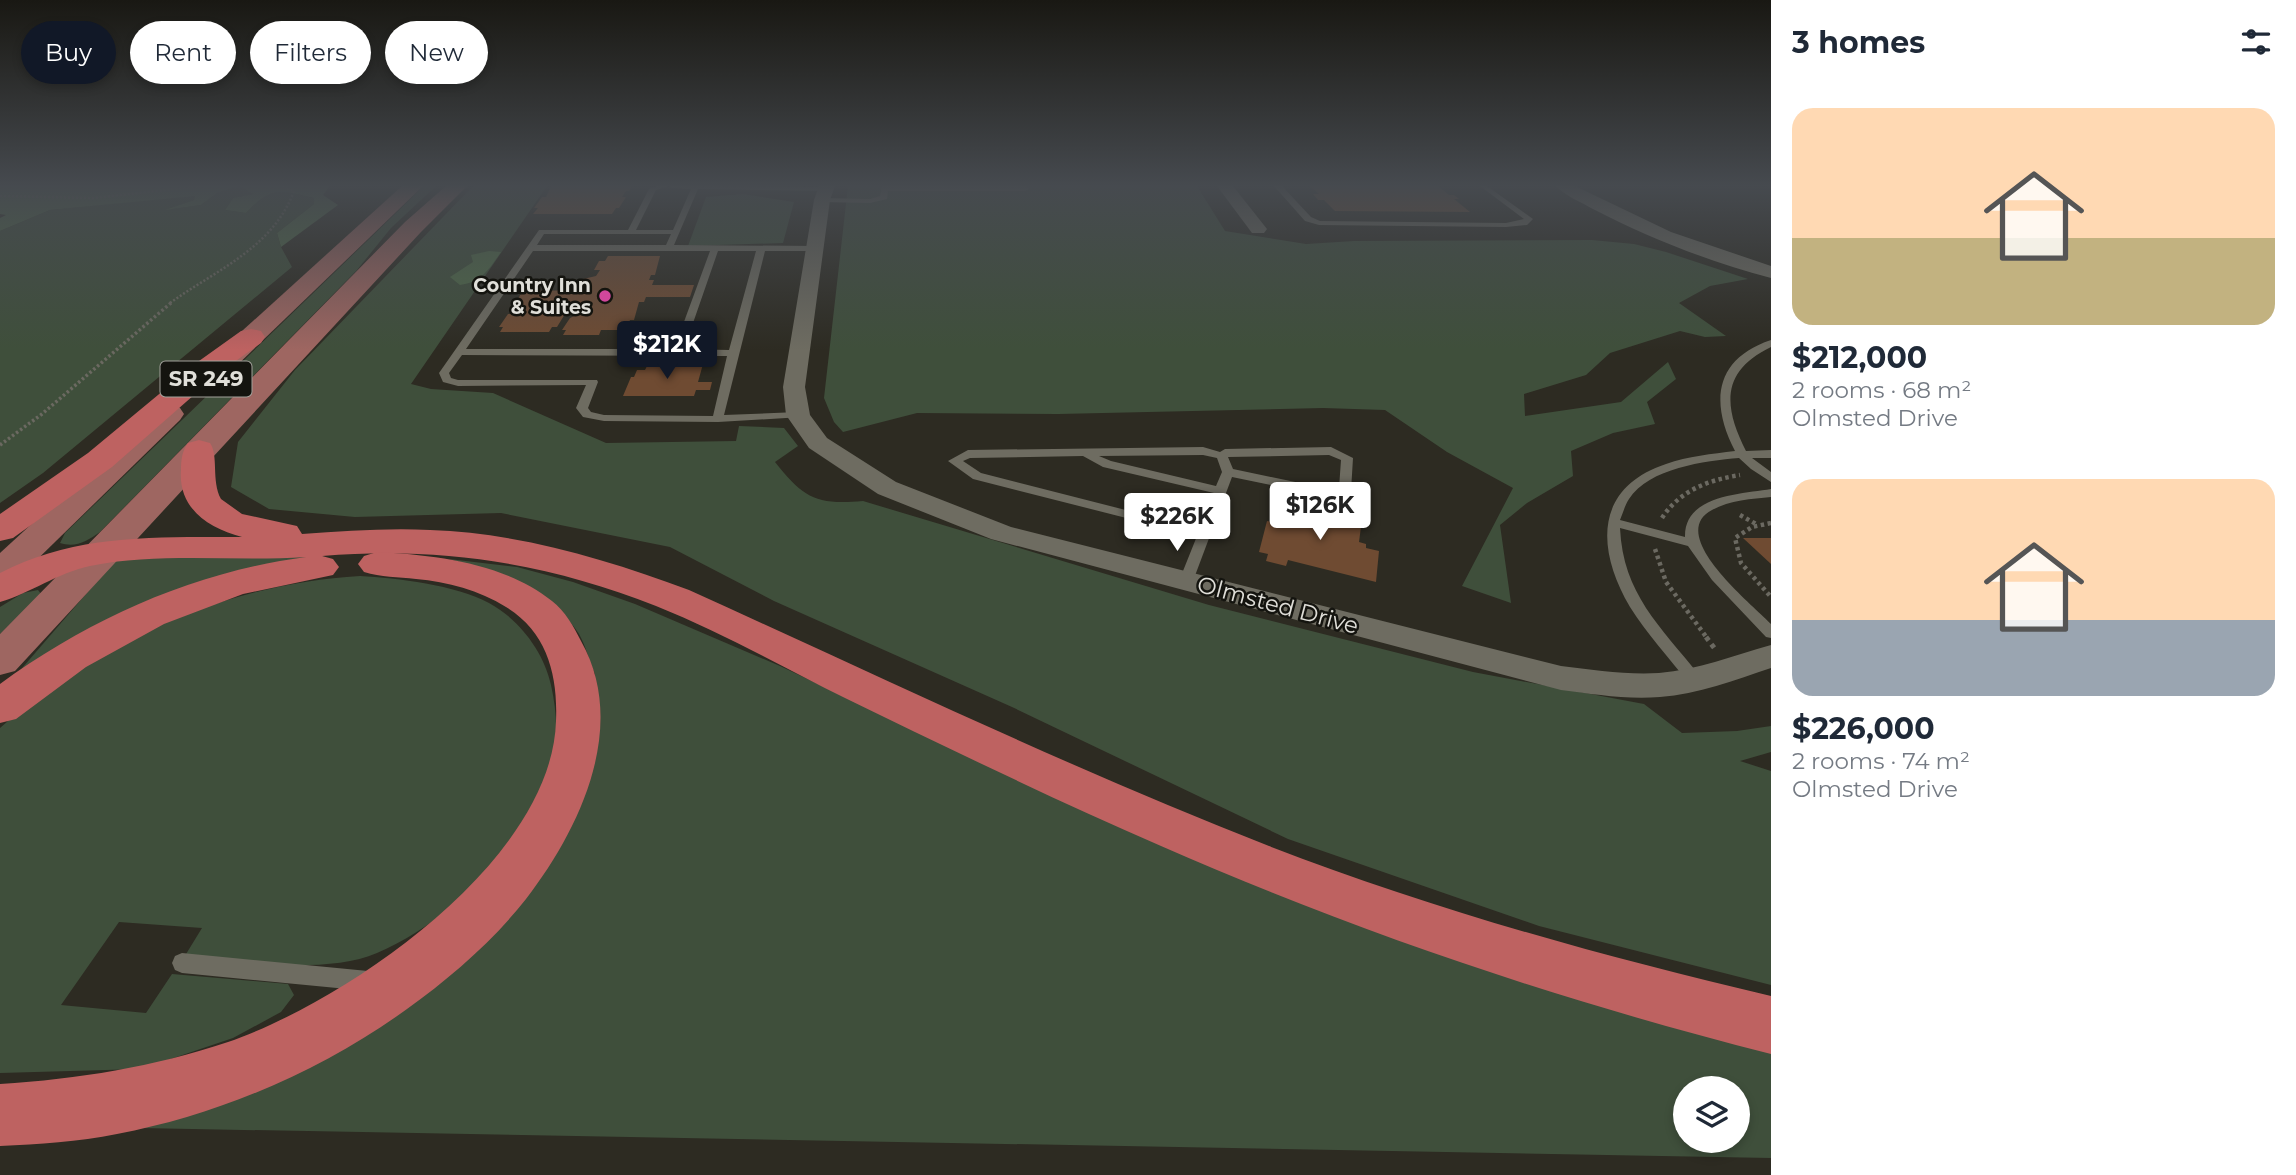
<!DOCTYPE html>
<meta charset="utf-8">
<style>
body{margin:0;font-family:Montserrat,sans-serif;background:#f6f6f7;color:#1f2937;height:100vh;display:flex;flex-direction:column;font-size:26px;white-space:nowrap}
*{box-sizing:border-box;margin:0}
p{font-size:23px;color:#747a83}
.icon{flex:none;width:38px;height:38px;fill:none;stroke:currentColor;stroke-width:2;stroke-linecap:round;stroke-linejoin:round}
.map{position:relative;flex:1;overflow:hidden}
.panel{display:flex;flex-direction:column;background:#fff;width:525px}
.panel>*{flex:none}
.guide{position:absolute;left:21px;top:21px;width:665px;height:63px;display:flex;gap:14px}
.fabs{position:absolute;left:1673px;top:1076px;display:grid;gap:14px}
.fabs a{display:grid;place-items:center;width:77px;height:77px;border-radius:50%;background:#fff;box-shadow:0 4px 10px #0003;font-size:35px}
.price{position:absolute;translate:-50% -60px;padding:0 16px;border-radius:7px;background:#fff;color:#222;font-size:23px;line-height:46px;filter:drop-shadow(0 2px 4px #0008)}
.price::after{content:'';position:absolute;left:50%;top:42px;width:21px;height:16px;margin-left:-10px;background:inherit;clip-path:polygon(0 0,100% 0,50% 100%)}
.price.current{background:#111827;color:#fff}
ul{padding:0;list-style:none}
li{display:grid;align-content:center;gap:14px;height:371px;padding:0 21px}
li span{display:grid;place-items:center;height:217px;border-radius:21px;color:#555}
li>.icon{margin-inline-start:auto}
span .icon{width:126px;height:126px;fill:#fffc;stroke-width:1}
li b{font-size:30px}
h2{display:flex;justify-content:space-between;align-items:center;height:84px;padding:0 21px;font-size:30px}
.chip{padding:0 24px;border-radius:32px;background:#fff;box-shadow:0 4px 10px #0003;font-size:24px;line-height:63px}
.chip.current{background:#111827;color:#fff}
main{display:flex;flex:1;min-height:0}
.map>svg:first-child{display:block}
.green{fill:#3f4f3b;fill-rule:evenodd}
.forest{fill:#4f6a48}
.building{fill:#6f4b32}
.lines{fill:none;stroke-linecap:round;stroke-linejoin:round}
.path-far3{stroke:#6b6961;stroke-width:2.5;stroke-dasharray:2 2;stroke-linecap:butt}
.path-far2{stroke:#6b6961;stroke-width:3.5;stroke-dasharray:2.5 2.5;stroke-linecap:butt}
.path-far1{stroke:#6b6961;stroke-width:4.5;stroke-dasharray:3.5 3.5;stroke-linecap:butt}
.path{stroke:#6b6961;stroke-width:5;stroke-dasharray:4.5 4.5;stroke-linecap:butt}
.lane{fill:#6e6c61;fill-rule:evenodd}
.street{fill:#6e6c61;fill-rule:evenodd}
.primary{fill:#9e6661;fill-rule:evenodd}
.highway{fill:#be6261;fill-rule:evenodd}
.hotel-dot{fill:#d1479c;stroke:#14140f;stroke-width:2.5}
.labels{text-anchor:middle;stroke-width:5;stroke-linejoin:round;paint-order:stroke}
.far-poi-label{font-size:19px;font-weight:bold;fill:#e0dfd9;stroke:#14140f;text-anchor:end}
.shield{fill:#14140f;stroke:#a3a29c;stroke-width:2}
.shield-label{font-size:21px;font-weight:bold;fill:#e0dfd9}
.street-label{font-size:23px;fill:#e0dfd9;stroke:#14140f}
</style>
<main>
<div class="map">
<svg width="1771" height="1175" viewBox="0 0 1771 1175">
<rect width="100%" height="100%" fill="#2d2b22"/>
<g class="green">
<path d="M 239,186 L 254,194 L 233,198 L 225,210 L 246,213 C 272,186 279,190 314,198 L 314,204 L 277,233 L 281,247 L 292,267 L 43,473 L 0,503 L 0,231 L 50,210 L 196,195 L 194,200 L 170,209 L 201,205 L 217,193 Z"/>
<path d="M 424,186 L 436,186 L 391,228 L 357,270 L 100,532 C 87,541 76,548 60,543 L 65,533 Z"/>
<path d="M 473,186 L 547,186 L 411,384 L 431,389 L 493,393 L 606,443 L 736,441 L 739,426 L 784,428 L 798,446 L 775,462 C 804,498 815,505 863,501 L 1209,605 L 1473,672 L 1644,704 L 1682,733 L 1737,731 L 1771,726 L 1771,752 L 1740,761 L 1771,771 L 1771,985 L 1539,926 L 1288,839 L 1012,707 L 774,601 L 670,547 L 501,513 L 355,517 L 269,509 L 231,487 L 238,442 L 295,370 Z"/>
<path d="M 848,186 L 1197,186 L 1225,231 L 1306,244 L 1354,241 L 1592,240 L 1634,244 L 1666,252 L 1748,279 L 1710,286 L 1679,303 L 1726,336 L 1705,337 L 1680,331 L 1610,353 L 1586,375 L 1524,394 L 1525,416 L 1621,402 L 1668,362 L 1676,379 L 1647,402 L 1655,424 L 1613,433 L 1571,451 L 1573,476 L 1527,503 L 1500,525 L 1511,603 L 1462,586 L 1513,488 L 1447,452 L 1385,410 L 1323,408 L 1058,414 L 917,413 L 843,432 L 834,422 L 824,398 Z"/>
<path d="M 743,194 L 794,202 L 783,243 L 688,246 L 706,197 Z"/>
<path d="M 324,555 L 320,561 L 17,674 L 117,558 Z"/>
<path d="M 449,559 L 517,567 L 573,582 L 635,604 L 780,666 L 1068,802 L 1771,1050 L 1771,1158 L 140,1128 L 514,905 L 595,674 C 589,661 586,646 579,634 C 555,594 491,571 449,559 ZM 1685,1088 L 1738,1088 L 1738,1141 L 1685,1141 Z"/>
<path d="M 360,576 C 397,578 456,585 489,603 C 519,619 544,652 551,685 C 557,712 559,741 550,768 C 547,778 540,787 536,797 C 503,864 447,923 377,953 C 326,975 239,961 183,959 L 202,928 L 119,922 L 61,1005 L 146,1013 L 172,974 L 288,984 L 294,995 L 281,1012 L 233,1038 L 141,1069 L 0,1073 L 0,728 C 99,639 228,584 360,576 Z"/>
<path d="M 38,590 L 41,594 L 0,634 L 0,607 L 23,593 Z"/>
</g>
<g class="forest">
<path d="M 0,186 L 330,186 L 323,195 L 338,205 L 281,247 L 277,233 L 314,204 L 314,198 C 279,190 272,186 246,213 L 225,210 L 233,198 L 253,194 L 239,186 L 217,193 L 201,205 L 165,210 L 194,200 L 195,196 L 50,210 L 0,231 L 0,218 L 6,215 L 0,214 Z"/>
<path d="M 489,251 L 501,252 C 489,269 482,282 460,285 L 450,277 L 473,262 L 471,255 Z"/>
</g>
<g class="building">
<path d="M 551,186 L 632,186 L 629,191 L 626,191 L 622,197 L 626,197 L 619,208 L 616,208 L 612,214 L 533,214 L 538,208 L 534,208 L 542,197 L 546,197 Z"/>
<path d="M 1310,186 L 1438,186 L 1449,195 L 1454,195 L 1459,199 L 1454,199 L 1470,212 L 1335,211 L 1324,200 L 1318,200 L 1313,194 L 1319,194 Z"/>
<path d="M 608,256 L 660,256 L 655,275 L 651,275 L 649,280 L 654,280 L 652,285 L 694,285 L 690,297 L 646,297 L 644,302 L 639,302 L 634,320 L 630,320 L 625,330 L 601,330 L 599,335 L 563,335 L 566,330 L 562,330 L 570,318 L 574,316 L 570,315 L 576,305 L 566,305 L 560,314 L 565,314 L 557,327 L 552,327 L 549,332 L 500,332 L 503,327 L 499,327 L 508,314 L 512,314 L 520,295 L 527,291 L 584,290 L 585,287 L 580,284 L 583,279 L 596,276 L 600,270 L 594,270 L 599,261 L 605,261 Z"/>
<path d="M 694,362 L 703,364 L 698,382 L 712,382 L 710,390 L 696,390 L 694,396 L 623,396 L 631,377 L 634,377 L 637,370 L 645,370 L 648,364 Z"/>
<path d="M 1286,501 L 1362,519 L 1359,542 L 1366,544 L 1366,548 L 1379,551 L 1376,582 L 1288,560 L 1286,566 L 1266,561 L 1268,554 L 1259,552 L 1267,521 L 1281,524 Z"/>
<path d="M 1743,538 L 1771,538 L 1771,564 Z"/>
</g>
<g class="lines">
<g class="path-far3">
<path d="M 0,196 L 94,198 L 202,186"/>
<path d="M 170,303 C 216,270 273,248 294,191 L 281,186"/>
</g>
<path class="path-far2" d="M 0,445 L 42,414 L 172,302"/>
<g class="path-far1">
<path d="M 1740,515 L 1756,524"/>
<path d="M 1662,518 C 1680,490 1709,480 1740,475"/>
<path d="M 1771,523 L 1752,527 L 1735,538 L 1741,563 L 1771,597"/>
<path d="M 1655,549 L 1666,582 L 1707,638"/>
</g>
<path class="path" d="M 1706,637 L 1715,649"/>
<g class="lane">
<path d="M 657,186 L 668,186 L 656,190 L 636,230 L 673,230 L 691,189 L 672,188 L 669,186 L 825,187 L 829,189 L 825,191 L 698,189 L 674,245 L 817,246 L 818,248 L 814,251 L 765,251 L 724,415 L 798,412 L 802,413 L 802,417 L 718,422 L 604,421 L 583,417 L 576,408 L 586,385 L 458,386 L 443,382 L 439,373 L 539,230 L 628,230 L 649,189 ZM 544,234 L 671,234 L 666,245 L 537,245 ZM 533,251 L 710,251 L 674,349 L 466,349 ZM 718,251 L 756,251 L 729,350 L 684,349 ZM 462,355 L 727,356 L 713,416 L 604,415 L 591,412 L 588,408 L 598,382 L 597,380 L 458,380 L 451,378 L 449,373 Z"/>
<path d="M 882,186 L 1027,186 L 1029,189 L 1025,191 L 888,191 L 887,199 L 870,203 L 822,202 L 818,200 L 822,198 L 870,199 L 880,196 Z"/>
<path d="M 1274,186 L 1282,186 L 1311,217 L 1320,221 L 1506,223 L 1524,219 L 1480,186 L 1487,186 L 1533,219 L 1527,225 L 1506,227 L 1319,225 L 1305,221 Z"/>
<path d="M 1771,340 L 1771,347 C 1721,371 1723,406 1746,451 L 1771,450 L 1771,458 L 1752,458 L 1771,472 L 1771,482 L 1751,469 L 1739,458 C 1705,461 1649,468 1629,499 C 1625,505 1623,513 1620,520 L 1685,537 C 1684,495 1741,494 1771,489 L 1771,497 C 1752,499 1730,500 1712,510 C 1665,535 1752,604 1771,624 L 1771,638 L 1766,637 L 1712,580 L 1688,546 L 1620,528 C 1623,594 1660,626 1699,675 L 1702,679 L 1699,683 L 1689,683 C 1669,658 1647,634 1630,607 C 1596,549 1594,488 1666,464 C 1688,456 1712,454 1735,451 C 1710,403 1714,359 1771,340 Z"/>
<path d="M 1203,447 L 1220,452 L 1225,449 L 1331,447 L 1353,458 L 1351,491 L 1349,494 L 1329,497 L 1232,477 L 1193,581 L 1186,586 L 1179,581 L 1197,536 L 973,479 L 948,461 L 968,450 ZM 1203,455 L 1217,458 L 1222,472 L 1216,486 L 1111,461 L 1099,456 ZM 1329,455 L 1341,460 L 1339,488 L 1329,489 L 1233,469 L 1228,457 ZM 1083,456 L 1103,467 L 1214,493 L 1200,529 L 981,473 L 963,461 L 970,458 Z"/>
<path d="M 182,953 L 368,971 L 375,974 L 378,981 L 375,988 L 368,991 L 182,973 L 175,970 L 172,963 L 175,956 Z"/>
</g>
<g class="street">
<path d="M 819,186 L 835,186 L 830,200 L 805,387 L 810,415 L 827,438 L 896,482 L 1011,527 L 1561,666 C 1593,670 1627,675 1659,673 C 1698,670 1734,655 1771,645 L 1771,668 C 1735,680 1698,694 1660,697 C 1627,700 1593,694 1561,690 L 991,539 L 878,494 L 809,448 L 786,415 L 783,387 L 814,200 Z"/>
<path d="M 1217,186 L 1233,186 L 1267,229 L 1264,233 L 1252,233 Z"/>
<path d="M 1556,186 L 1575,186 L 1671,232 L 1771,266 L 1771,278 C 1710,262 1649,238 1593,209 C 1581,202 1565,196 1556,186 Z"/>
</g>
<g class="primary">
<path d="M 402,186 L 423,186 L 230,372 L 220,375 L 210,372 L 206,366 L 210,360 Z"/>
<path d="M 446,186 L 467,186 L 421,232 L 15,671 L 0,675 L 0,634 L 405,222 Z"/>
<path d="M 169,405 L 180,408 L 184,414 L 180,420 L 13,583 L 0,586 L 0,553 L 158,408 Z"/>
</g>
<g class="highway">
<path d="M 251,329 L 261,331 L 265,337 L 261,343 L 219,373 L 112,467 L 13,538 L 0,541 L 0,514 L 88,453 L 199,361 L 241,331 Z"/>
<path d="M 199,440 L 210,443 C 219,456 211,480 221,499 L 242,514 L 297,526 L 302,534 C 345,531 387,528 430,530 C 519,533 606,559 689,590 C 881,677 1072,769 1269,846 C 1432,909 1601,956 1771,996 L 1771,1054 C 1562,1001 1359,933 1161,846 C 1055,800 950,749 845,698 C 783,667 721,632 656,606 C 548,563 439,546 322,556 L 333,559 L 339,567 L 333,575 L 243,594 L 164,624 L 86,667 L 16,719 L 0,723 L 0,684 C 91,618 194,572 306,557 C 235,562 160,552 90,566 C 57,573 31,593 0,602 L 0,573 C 76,533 159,537 242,537 C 208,528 178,508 181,470 C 181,460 182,451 188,443 Z"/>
<path d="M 377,552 C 436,555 504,563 552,601 C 565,611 574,627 581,641 C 629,726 580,829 526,899 C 493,941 450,978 407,1009 C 323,1070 219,1115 117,1134 C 78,1142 39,1144 0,1146 L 0,1084 C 79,1079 153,1067 228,1042 C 347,1001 552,861 556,721 C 558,675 547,632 506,607 C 479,590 448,582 416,579 C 398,577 381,577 364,572 L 358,564 L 364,556 Z"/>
</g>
</g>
<linearGradient id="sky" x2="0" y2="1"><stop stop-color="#191813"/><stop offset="0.53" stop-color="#464a4f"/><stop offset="1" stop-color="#464a4f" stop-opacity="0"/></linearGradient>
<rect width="1771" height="350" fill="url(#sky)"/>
<circle class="hotel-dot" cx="605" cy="296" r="7"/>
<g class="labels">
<g class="far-poi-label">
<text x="591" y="292">Country Inn<tspan x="591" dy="22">&amp; Suites</tspan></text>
</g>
<rect class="shield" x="160.5" y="361.5" width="91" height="35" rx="5"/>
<g class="shield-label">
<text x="206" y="386">SR 249</text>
</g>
<g class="street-label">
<text transform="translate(1278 605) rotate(15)" y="8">Olmsted Drive</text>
</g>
</g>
</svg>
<div class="fabs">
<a><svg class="icon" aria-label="layers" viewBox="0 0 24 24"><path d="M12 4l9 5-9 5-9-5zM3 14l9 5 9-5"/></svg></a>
</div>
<b class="price current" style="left:667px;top:381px">$212K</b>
<b class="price" style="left:1320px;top:542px">$126K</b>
<b class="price" style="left:1177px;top:553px">$226K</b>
<div class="guide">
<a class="chip current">Buy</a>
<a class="chip">Rent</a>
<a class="chip">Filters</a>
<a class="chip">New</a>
</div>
</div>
<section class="panel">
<h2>3 homes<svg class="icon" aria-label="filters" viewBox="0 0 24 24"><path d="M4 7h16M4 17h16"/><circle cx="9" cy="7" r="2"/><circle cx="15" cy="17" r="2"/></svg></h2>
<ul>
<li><span style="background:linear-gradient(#ffd9b3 60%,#c2b280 0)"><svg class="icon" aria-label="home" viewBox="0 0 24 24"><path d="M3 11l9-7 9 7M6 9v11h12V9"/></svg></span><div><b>$212,000</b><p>2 rooms · 68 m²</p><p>Olmsted Drive</p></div></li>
<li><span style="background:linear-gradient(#ffd9b3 65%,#9aa5b1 0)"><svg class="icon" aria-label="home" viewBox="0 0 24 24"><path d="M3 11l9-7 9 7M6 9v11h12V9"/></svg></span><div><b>$226,000</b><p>2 rooms · 74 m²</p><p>Olmsted Drive</p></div></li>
</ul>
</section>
</main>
